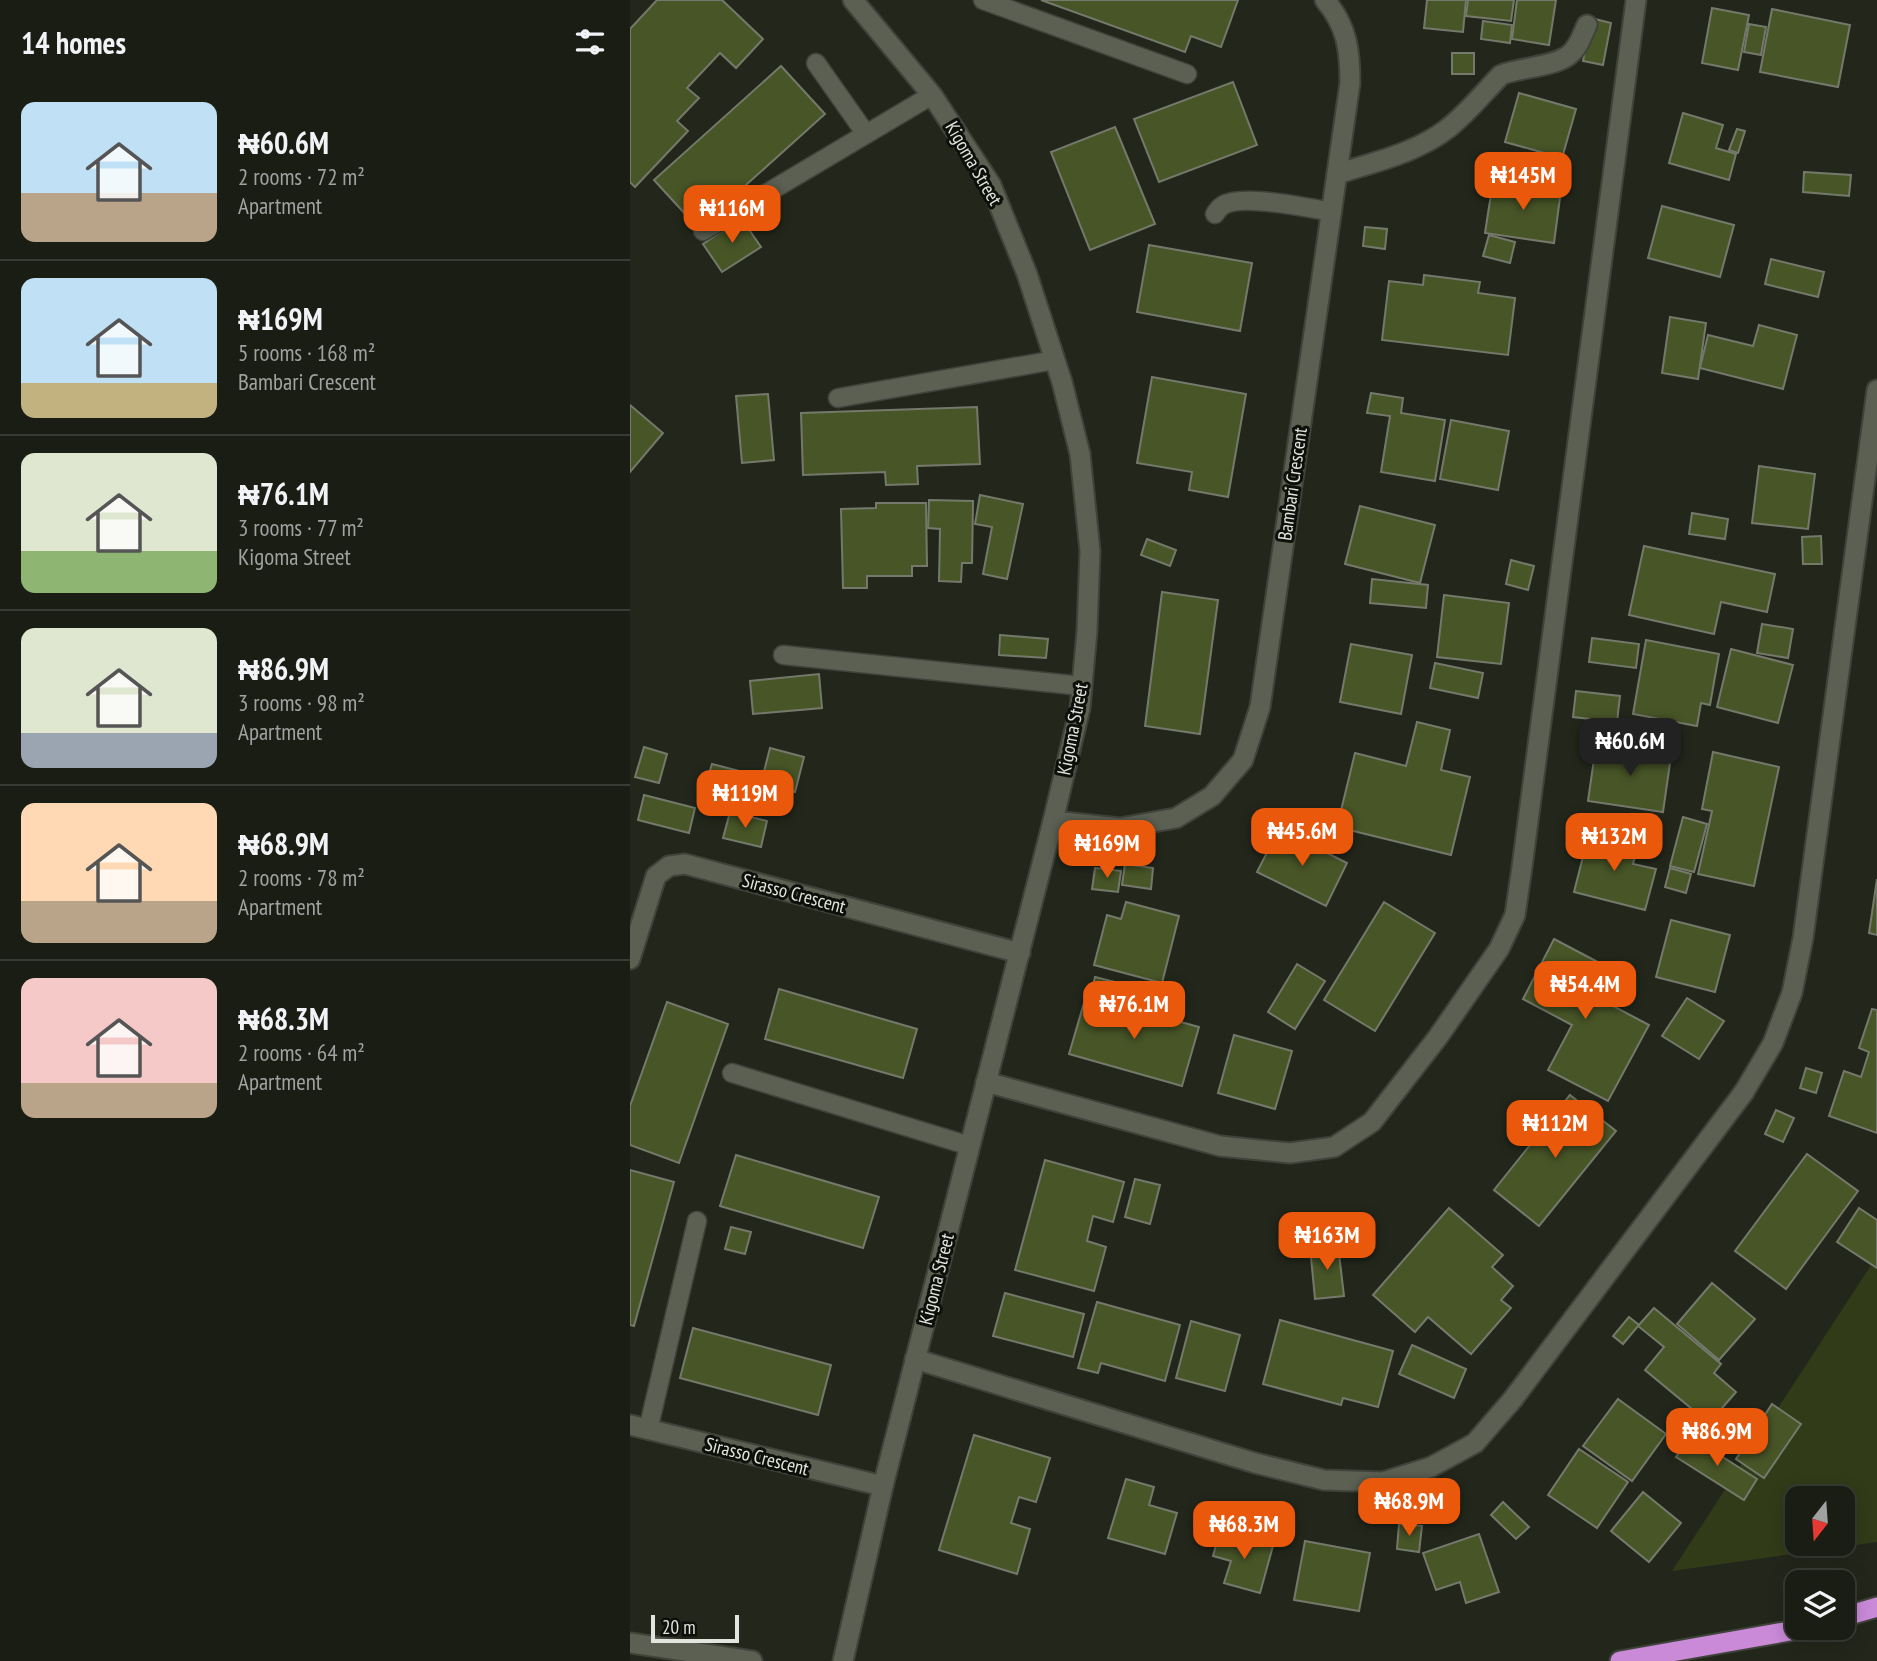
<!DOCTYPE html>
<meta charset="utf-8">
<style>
body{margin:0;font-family:"PT Sans Narrow",sans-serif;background:#272a22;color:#f1f3f6;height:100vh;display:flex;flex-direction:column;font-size:26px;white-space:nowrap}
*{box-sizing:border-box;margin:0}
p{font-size:23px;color:#9fa2a0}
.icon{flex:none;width:38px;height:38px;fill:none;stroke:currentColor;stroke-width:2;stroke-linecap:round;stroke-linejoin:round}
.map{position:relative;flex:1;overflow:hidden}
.panel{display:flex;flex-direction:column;background:#1a1d14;width:630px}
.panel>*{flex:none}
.needle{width:46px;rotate:197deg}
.controls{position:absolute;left:1155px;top:1486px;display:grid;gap:14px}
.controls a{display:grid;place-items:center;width:70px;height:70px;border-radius:14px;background:#1a1d14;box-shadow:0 4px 18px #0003,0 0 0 2px #383b34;font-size:35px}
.scale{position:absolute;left:21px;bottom:18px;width:88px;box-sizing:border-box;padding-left:7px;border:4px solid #e2e5dd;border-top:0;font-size:19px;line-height:24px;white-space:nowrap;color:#e2e5dd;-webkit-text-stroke:5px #0d0f0a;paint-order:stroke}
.price{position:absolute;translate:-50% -60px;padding:0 16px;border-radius:14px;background:#ea580c;color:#fff;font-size:23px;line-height:46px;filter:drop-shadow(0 2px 4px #0008)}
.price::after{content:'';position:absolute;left:50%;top:42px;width:21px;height:16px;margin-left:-10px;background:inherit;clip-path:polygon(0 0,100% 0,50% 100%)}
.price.current{background:#222;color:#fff}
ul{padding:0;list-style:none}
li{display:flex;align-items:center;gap:21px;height:175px;padding:0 21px}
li+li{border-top:2px solid #383b34}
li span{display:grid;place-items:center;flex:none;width:196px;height:140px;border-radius:14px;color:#555}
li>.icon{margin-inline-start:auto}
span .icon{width:84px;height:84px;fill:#fffc;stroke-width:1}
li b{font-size:30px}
h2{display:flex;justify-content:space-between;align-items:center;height:84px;padding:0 21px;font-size:30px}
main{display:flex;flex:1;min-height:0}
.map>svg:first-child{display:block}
.green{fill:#313b18;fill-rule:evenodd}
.building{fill:#485527;stroke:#74796b;stroke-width:2}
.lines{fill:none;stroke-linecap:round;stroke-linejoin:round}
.service-casing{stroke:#3f433a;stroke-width:21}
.minor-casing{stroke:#3f433a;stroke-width:23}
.secondary-casing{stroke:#3f433a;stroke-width:23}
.trunk-casing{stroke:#3f433a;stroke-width:23}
.service{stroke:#5b6053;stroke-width:18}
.minor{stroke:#5b6053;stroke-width:19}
.secondary{stroke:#5b6053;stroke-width:19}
.trunk{stroke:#ca8ad8;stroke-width:19}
.labels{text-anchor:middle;stroke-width:6;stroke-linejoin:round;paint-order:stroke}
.street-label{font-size:19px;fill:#e2e5dd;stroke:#0d0f0a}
</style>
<main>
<section class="panel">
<h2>14 homes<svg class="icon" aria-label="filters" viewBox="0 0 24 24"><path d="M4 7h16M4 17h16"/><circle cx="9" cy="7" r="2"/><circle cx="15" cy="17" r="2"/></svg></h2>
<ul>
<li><span style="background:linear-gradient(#bfe0f5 65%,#b9a48a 0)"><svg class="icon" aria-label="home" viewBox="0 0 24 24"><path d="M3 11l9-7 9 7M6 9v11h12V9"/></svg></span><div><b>₦60.6M</b><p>2 rooms · 72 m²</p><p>Apartment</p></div></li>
<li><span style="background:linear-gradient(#bfe0f5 75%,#c2b280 0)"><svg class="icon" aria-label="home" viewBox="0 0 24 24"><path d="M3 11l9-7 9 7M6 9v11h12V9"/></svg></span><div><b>₦169M</b><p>5 rooms · 168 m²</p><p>Bambari Crescent</p></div></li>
<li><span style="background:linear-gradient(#dfe7d0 70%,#8fb573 0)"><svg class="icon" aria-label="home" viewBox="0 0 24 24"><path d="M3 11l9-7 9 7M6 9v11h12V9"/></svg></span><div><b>₦76.1M</b><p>3 rooms · 77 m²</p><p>Kigoma Street</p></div></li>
<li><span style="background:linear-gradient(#dfe7d0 75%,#9aa5b1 0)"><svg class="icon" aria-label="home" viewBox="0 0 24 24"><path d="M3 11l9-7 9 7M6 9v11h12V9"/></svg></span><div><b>₦86.9M</b><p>3 rooms · 98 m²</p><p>Apartment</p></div></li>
<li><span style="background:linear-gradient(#ffd9b3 70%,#b9a48a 0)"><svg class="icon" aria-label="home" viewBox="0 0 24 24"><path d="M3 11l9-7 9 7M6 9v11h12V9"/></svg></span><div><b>₦68.9M</b><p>2 rooms · 78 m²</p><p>Apartment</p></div></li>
<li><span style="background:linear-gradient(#f6c9c9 75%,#b9a48a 0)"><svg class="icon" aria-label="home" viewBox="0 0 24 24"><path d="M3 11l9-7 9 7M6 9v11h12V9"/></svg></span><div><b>₦68.3M</b><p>2 rooms · 64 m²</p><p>Apartment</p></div></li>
</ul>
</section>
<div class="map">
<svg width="1247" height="1661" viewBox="0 0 1247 1661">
<rect width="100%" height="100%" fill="#23271b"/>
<path class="green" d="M 1247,1256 L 1247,1542 L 1042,1571 ZM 1167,1498 L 1213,1498 L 1213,1544 L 1167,1544 Z"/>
<g class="building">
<path d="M 27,0 L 92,0 L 133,39 L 106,68 L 90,53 L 57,88 L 69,98 L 47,121 L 58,131 L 5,187 L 0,182 L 0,29 Z"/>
<path d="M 411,0 L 608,0 L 591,47 L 561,36 L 555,52 Z"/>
<path d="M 797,0 L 836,0 L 833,32 L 794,28 Z"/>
<path d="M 838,0 L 884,0 L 881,21 L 836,16 Z"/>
<path d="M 887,0 L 926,0 L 919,45 L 882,39 Z"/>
<path d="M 1082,8 L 1119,15 L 1108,70 L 1072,63 Z"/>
<path d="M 1142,9 L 1220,25 L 1208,87 L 1130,72 Z"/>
<path d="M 961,18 L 981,23 L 973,65 L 953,61 Z"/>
<path d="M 853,21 L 882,25 L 880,43 L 851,39 Z"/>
<path d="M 1119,24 L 1136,27 L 1131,55 L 1114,52 Z"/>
<rect x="822" y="53" width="22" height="21"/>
<path d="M 151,66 L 195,114 L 68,228 L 24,180 Z"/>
<path d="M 603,82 L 627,145 L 529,182 L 504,119 Z"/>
<path d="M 889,93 L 946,109 L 932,158 L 875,142 Z"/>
<path d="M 1053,113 L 1093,125 L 1086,148 L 1106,154 L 1099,180 L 1039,163 Z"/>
<path d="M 485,127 L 525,224 L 460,250 L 421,152 Z"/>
<path d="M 1107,129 L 1115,131 L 1108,153 L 1099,150 Z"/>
<path d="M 1174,172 L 1221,175 L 1219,196 L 1173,192 Z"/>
<path d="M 863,181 L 931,190 L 924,243 L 855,233 Z"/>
<path d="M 1032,206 L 1104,225 L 1090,277 L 1018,258 Z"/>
<path d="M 111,218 L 131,247 L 92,272 L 73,244 Z"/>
<path d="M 735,227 L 757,229 L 755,249 L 733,246 Z"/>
<path d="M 859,235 L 885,242 L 880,263 L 853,256 Z"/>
<path d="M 519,245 L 622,263 L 610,331 L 507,312 Z"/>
<path d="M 1141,259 L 1194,272 L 1188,297 L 1135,284 Z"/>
<path d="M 794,275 L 850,282 L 848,293 L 885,298 L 878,355 L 752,340 L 759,281 L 793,285 Z"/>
<path d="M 1040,317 L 1076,323 L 1068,379 L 1032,373 Z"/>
<path d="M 1129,325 L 1167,335 L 1153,389 L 1070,368 L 1078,335 L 1123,346 Z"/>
<path d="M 522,377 L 616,394 L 598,497 L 559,490 L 562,472 L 507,463 Z"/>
<path d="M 741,393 L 773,398 L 771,413 L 815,420 L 805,481 L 751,472 L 760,416 L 737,413 Z"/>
<path d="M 138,394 L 144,460 L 112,463 L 106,396 Z"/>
<path d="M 0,405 L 33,433 L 0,472 Z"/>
<path d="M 347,407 L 350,464 L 287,466 L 288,484 L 256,485 L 255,472 L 173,475 L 171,413 Z"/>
<path d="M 821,420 L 879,431 L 868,490 L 810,479 Z"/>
<path d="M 1129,466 L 1185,474 L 1178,529 L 1122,523 Z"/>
<path d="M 350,495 L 393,504 L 377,579 L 353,574 L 362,527 L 345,524 Z"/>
<path d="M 299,500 L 343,501 L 342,563 L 332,563 L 331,582 L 309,581 L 310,529 L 298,528 Z"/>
<path d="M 246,503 L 296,503 L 297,566 L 282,566 L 282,576 L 237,576 L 237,588 L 213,588 L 211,509 L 246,508 Z"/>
<path d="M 730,506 L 805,525 L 790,583 L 715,564 Z"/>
<path d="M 1062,513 L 1098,519 L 1095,539 L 1059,534 Z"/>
<path d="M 1191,536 L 1192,564 L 1173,564 L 1172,537 Z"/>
<path d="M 517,539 L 546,550 L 540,566 L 511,555 Z"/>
<path d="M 1014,546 L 1145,574 L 1137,612 L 1091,602 L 1084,634 L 999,615 Z"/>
<path d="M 881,560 L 904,566 L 898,590 L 876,584 Z"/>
<path d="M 742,579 L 798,585 L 796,608 L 740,603 Z"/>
<path d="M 532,592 L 588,600 L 570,734 L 515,726 Z"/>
<path d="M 814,595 L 879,603 L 871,664 L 807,657 Z"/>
<path d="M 1132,624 L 1163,629 L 1158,658 L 1127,653 Z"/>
<path d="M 370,635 L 418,639 L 416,658 L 369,655 Z"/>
<path d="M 962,638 L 1009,644 L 1006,668 L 959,662 Z"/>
<path d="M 1016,640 L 1089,654 L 1080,705 L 1071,703 L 1067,726 L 1003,714 Z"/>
<path d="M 721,644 L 782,655 L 771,714 L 710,702 Z"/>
<path d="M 1101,649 L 1163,665 L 1148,723 L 1087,707 Z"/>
<path d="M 805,663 L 853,673 L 848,698 L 800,688 Z"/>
<path d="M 189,674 L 192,708 L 123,714 L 120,681 Z"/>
<path d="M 946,691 L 990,696 L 987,722 L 943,717 Z"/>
<path d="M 787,722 L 820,730 L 811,770 L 840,777 L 821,855 L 707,827 L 725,753 L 776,766 Z"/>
<path d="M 966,745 L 1041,756 L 1033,812 L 958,801 Z"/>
<path d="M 14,747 L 37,754 L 29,783 L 5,777 Z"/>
<path d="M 140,748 L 174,757 L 165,792 L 131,783 Z"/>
<path d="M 1083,752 L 1149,767 L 1124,886 L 1068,874 L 1082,811 L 1072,809 Z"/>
<path d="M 82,764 L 117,773 L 109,803 L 73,793 Z"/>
<path d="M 14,795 L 65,808 L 59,833 L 8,820 Z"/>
<path d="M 100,812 L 137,821 L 131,847 L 93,838 Z"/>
<path d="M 1053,817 L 1077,824 L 1064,872 L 1040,866 Z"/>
<path d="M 649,829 L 717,863 L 696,906 L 627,872 Z"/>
<path d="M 959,833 L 1008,845 L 1003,864 L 1026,869 L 1015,910 L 944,892 Z"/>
<path d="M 495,864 L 523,868 L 521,889 L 492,885 Z"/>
<path d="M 465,868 L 491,871 L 488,892 L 462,889 Z"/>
<path d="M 1040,868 L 1061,874 L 1056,893 L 1035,887 Z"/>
<path d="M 1247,879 L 1247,935 L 1239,933 Z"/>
<path d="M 496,902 L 549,916 L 532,983 L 464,965 L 477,915 L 491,919 Z"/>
<path d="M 754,902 L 805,933 L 745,1031 L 694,1000 Z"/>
<path d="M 1041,920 L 1100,935 L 1085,992 L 1026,977 Z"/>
<path d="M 924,939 L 981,969 L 966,997 L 1019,1025 L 978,1101 L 918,1070 L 942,1025 L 893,999 Z"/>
<path d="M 667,964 L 695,981 L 665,1029 L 638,1012 Z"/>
<path d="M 465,977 L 517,990 L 513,1007 L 461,994 Z"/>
<path d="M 149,989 L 287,1029 L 273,1078 L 135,1039 Z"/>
<path d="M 456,996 L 569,1027 L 552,1086 L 439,1054 Z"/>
<path d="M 1057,998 L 1094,1021 L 1069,1059 L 1032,1036 Z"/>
<path d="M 37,1002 L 98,1024 L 49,1163 L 0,1145 L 0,1106 Z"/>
<path d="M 1242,1009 L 1247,1010 L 1247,1133 L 1199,1116 L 1214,1071 L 1231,1077 L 1239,1052 L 1229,1048 Z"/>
<path d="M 604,1035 L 662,1051 L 645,1109 L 588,1093 Z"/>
<path d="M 1176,1068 L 1192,1073 L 1186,1093 L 1170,1088 Z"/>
<path d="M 940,1095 L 986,1131 L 909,1226 L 864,1190 Z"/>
<path d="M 1146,1110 L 1164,1118 L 1153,1142 L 1135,1134 Z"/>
<path d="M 1177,1154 L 1228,1191 L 1156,1289 L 1105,1251 Z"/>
<path d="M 106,1155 L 249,1197 L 233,1248 L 90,1206 Z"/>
<path d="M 415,1160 L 494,1182 L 483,1222 L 463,1216 L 457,1241 L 476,1247 L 464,1291 L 385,1270 Z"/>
<path d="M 0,1170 L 44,1182 L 4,1326 L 0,1325 Z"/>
<path d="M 505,1179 L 530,1185 L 520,1224 L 495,1217 Z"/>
<path d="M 819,1208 L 873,1255 L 862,1267 L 883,1286 L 871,1300 L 881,1308 L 841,1354 L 798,1317 L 785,1332 L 743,1295 Z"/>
<path d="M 1229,1208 L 1247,1220 L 1247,1268 L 1207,1242 Z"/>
<path d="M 101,1227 L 121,1232 L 115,1254 L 95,1249 Z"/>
<path d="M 708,1245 L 714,1296 L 685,1299 L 680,1247 Z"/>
<path d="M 1082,1283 L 1125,1319 L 1089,1360 L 1047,1324 Z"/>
<path d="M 375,1293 L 454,1314 L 443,1357 L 363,1336 Z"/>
<path d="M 467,1302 L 550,1325 L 535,1381 L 471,1363 L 468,1373 L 448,1368 Z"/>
<path d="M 1024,1308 L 1091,1364 L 1084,1373 L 1106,1392 L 1079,1423 L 1015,1370 L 1034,1347 L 1008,1326 Z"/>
<path d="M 999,1317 L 1009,1325 L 993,1344 L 983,1336 Z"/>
<path d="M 650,1320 L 763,1351 L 748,1407 L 713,1398 L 711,1405 L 633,1384 Z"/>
<path d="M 561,1321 L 610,1335 L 595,1391 L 546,1378 Z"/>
<path d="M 63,1328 L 201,1365 L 188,1415 L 50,1378 Z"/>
<path d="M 782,1345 L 836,1369 L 824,1398 L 769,1374 Z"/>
<path d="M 988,1399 L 1036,1434 L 1002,1481 L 953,1446 Z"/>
<path d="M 1142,1404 L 1171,1424 L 1134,1478 L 1106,1459 Z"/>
<path d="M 344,1435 L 420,1458 L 406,1502 L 389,1497 L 381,1523 L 400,1529 L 387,1574 L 309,1550 Z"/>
<path d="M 1060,1436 L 1127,1479 L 1114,1500 L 1046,1457 Z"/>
<path d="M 949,1449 L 998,1482 L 967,1528 L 918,1495 Z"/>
<path d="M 496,1479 L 524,1487 L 519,1505 L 547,1513 L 535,1554 L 478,1538 Z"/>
<path d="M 1013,1492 L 1051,1523 L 1019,1562 L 981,1531 Z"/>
<path d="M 873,1502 L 899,1527 L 886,1539 L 861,1515 Z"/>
<path d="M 769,1524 L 792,1526 L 789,1552 L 767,1549 Z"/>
<path d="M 590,1531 L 643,1546 L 630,1593 L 594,1583 L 601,1561 L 583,1556 Z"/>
<path d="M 849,1534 L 869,1592 L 836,1603 L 830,1582 L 806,1590 L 793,1553 Z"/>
<path d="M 675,1541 L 740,1553 L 729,1611 L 664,1600 Z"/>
</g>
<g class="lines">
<defs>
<g id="service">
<path d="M 353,0 L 557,74"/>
<path d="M 186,63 L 236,134"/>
<path d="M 585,214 C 587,211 589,208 592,206 C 610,193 679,208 702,212"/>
<path d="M 73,231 L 302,95"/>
<path d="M 208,398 L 425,360"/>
<path d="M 153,655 L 452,686"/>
<path d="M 102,1073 L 340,1146"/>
<path d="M 18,1430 L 67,1221"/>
</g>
<g id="minor">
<path d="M 707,174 C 744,162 786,153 817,129 C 837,114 854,92 871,75 C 890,67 926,67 940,54 C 949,47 952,35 957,25"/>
<path d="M 423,821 L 490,828 L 546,818 L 582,796 L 613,760 L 630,707 L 720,83 C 720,50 717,26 695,0"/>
<path d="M 0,959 L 26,876 L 39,866 L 55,864 L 390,953"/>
<path d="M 356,1082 L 590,1146 L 660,1153 L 704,1147 L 742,1122 L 808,1037 L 869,949 L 885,915 L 892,867 L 1006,0"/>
<path d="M 285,1359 L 625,1463 L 694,1480 L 753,1482 L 801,1467 L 845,1443 L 883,1399 L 1114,1092 L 1143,1043 L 1162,993 L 1173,938 L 1247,390"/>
<path d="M 0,1425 L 253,1486"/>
<path d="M 213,1661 L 253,1486 L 423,821 L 450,708 L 457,631 L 460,551 L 450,454 L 432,382 L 397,274 L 361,185 L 302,95 L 223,0"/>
</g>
<path id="secondary" d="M 0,1643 L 122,1661"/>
<g id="trunk">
<path d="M 1213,1617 L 1247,1607"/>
<path d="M 990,1661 L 1177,1628"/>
</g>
</defs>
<use href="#service" class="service-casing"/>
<use href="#minor" class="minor-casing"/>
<use href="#secondary" class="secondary-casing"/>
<use href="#trunk" class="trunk-casing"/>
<use href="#service" class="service"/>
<use href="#minor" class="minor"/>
<use href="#secondary" class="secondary"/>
<use href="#trunk" class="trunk"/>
</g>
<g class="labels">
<g class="street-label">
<text transform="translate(344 163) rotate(60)" y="7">Kigoma Street</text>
<text transform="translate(662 484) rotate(-82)" y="7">Bambari Crescent</text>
<text transform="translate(442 729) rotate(-79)" y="7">Kigoma Street</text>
<text transform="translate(164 893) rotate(15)" y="7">Sirasso Crescent</text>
<text transform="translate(306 1279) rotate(-76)" y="7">Kigoma Street</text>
<text transform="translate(127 1456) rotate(14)" y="7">Sirasso Crescent</text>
</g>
</g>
</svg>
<div class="controls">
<a><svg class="needle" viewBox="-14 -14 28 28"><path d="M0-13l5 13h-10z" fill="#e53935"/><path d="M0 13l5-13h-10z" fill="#9fa2a0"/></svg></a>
<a><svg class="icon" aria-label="layers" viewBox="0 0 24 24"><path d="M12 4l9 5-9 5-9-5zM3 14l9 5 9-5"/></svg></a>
</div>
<div class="scale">20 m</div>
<b class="price" style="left:893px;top:212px">₦145M</b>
<b class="price" style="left:102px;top:245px">₦116M</b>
<b class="price current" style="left:1000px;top:778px">₦60.6M</b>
<b class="price" style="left:115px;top:830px">₦119M</b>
<b class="price" style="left:672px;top:868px">₦45.6M</b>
<b class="price" style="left:984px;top:873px">₦132M</b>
<b class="price" style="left:477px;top:880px">₦169M</b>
<b class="price" style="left:955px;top:1021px">₦54.4M</b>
<b class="price" style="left:504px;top:1041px">₦76.1M</b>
<b class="price" style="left:925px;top:1160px">₦112M</b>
<b class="price" style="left:697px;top:1272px">₦163M</b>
<b class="price" style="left:1087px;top:1468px">₦86.9M</b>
<b class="price" style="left:779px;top:1538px">₦68.9M</b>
<b class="price" style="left:614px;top:1561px">₦68.3M</b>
</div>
</main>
